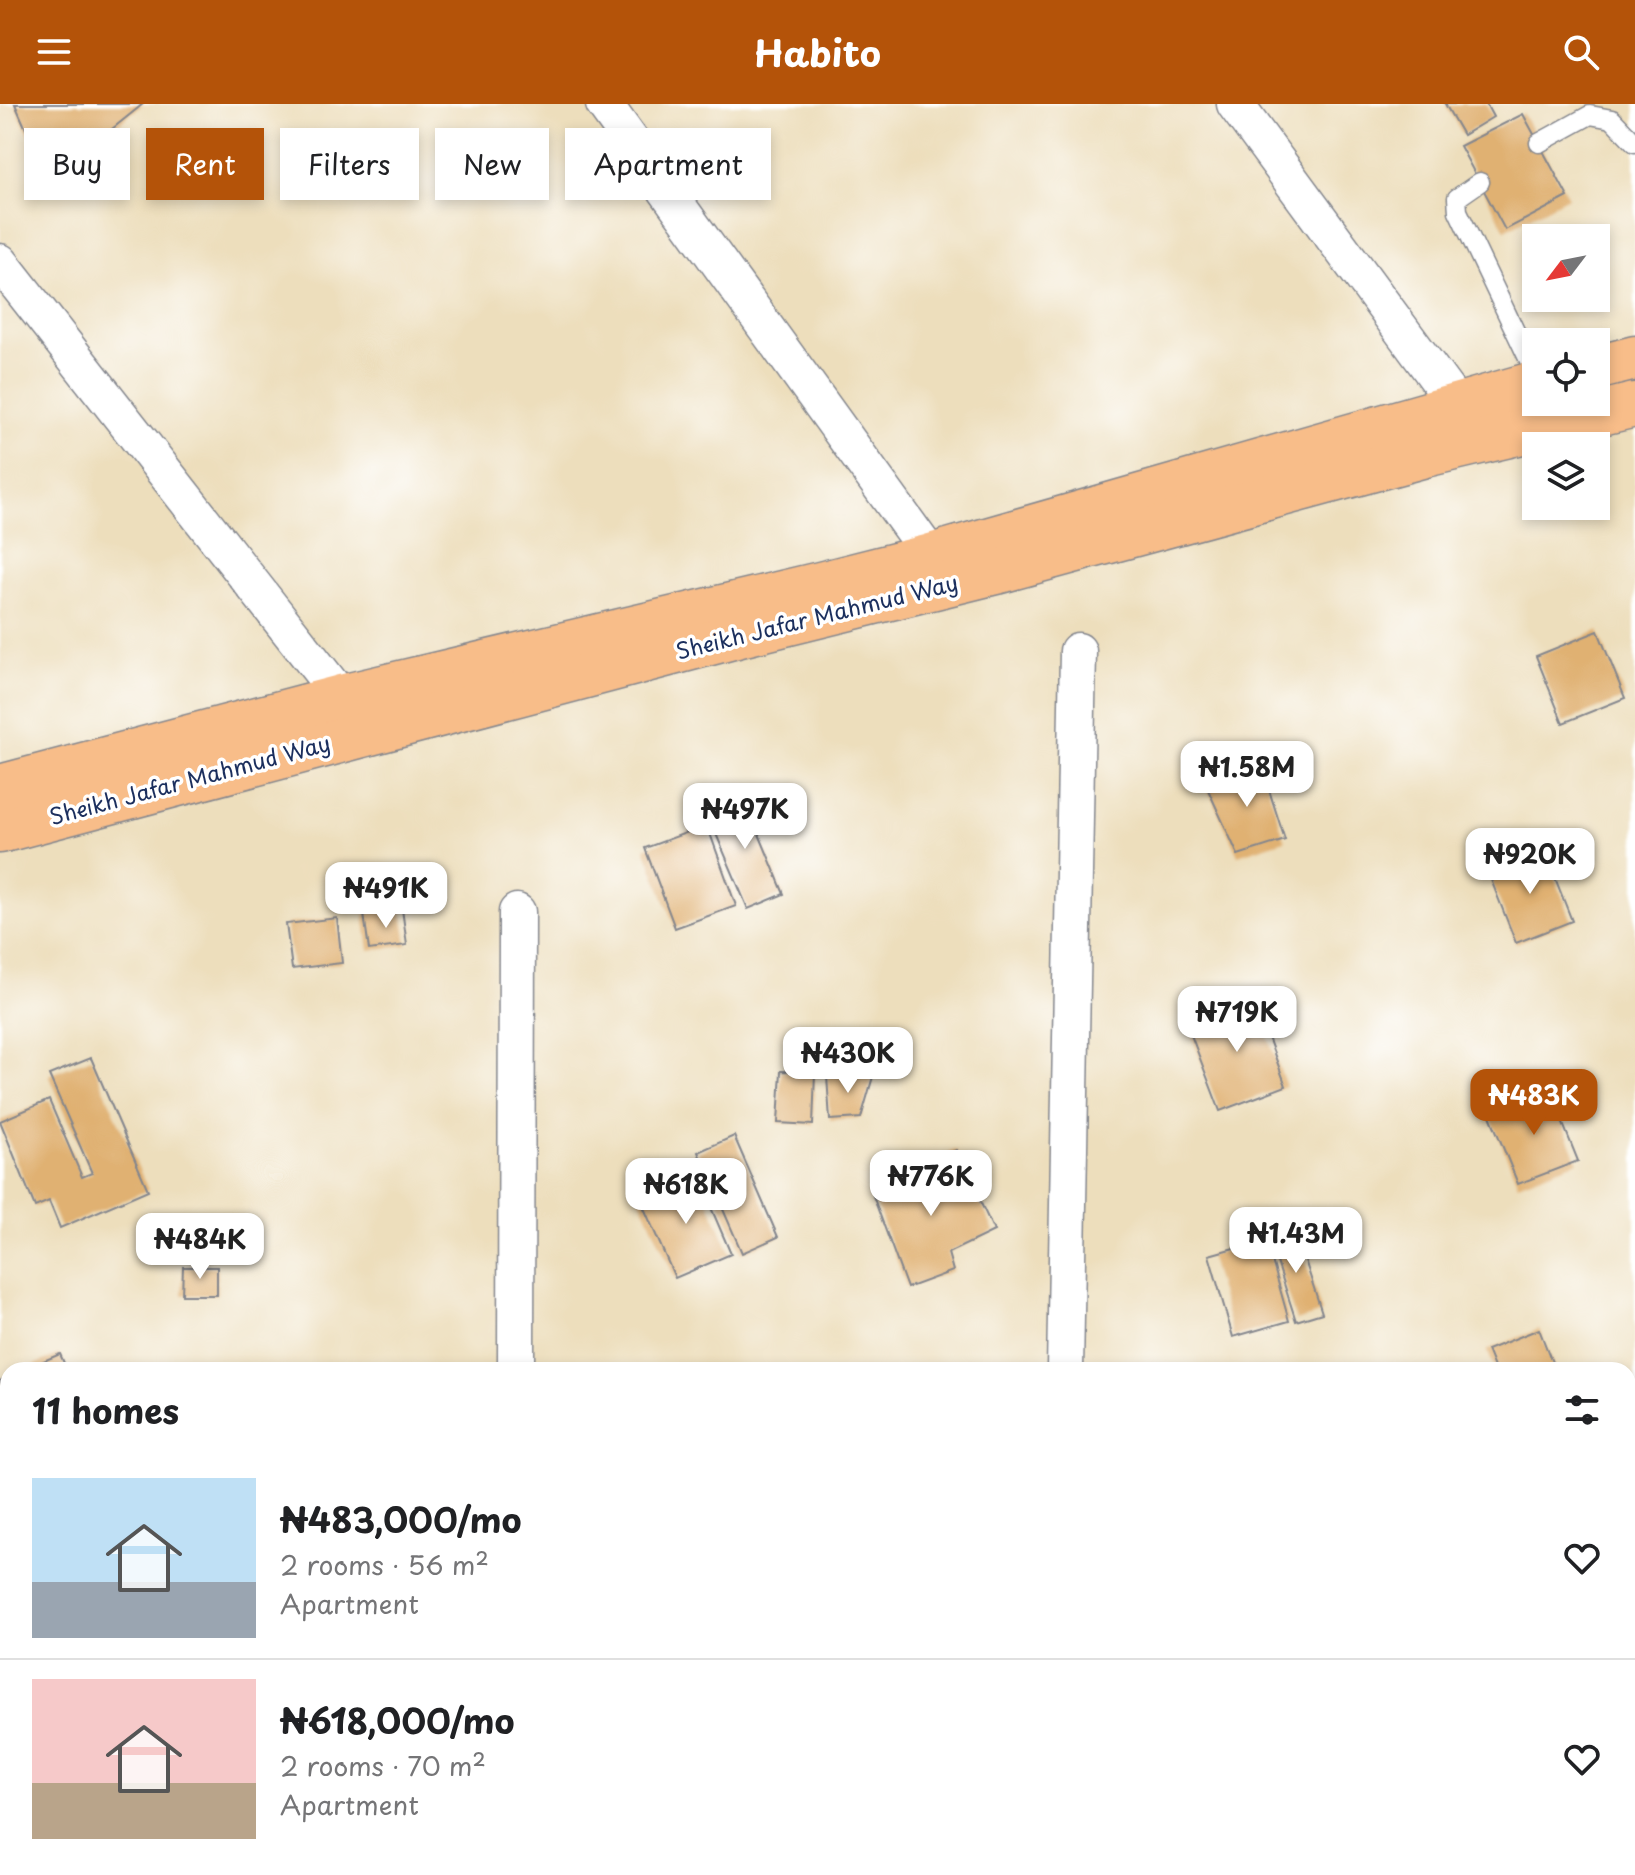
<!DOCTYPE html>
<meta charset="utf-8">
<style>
body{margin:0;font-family:"Playpen Sans",sans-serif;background:#f6f6f6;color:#202124;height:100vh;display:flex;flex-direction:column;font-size:30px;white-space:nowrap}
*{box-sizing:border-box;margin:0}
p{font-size:26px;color:#757577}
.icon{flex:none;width:44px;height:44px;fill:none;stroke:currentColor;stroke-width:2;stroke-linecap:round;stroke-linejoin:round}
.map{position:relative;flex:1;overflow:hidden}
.side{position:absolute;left:0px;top:1258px;width:1636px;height:514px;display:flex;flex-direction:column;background:#fff;border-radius:24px 24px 0 0;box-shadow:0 4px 12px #0003}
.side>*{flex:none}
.banner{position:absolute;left:24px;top:24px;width:800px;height:72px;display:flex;gap:16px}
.needle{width:52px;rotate:238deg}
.tools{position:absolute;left:1522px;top:120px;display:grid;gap:16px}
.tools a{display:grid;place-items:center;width:88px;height:88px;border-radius:0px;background:#fff;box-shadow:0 4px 12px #0003;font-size:40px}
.price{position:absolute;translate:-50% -68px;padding:0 18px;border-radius:16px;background:#fff;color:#222;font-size:26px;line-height:52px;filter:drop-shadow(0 2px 4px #0008)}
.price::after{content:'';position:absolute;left:50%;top:48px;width:24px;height:18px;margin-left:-12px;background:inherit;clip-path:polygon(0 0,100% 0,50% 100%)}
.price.active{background:#b45309;color:#fff}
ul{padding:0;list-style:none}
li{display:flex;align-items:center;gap:24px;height:200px;padding:0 32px}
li+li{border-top:2px solid #e0e0e0}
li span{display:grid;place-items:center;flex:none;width:224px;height:160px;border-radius:0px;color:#555}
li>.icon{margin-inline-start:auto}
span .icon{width:96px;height:96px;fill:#fffc;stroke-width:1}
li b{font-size:34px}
h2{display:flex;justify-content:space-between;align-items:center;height:96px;padding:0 32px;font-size:34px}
.chip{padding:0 28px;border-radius:0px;background:#fff;box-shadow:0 4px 12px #0003;font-size:28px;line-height:72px}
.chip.active{background:#b45309;color:#fff}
header{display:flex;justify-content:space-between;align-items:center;height:104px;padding:0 32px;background:#b45309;color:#fff;font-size:36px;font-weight:700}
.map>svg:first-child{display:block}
.building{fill:#e0b172}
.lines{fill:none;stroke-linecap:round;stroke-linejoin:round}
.lane-casing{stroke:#84868d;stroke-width:21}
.street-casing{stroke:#84868d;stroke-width:39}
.primary-casing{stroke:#84868d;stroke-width:47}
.lane{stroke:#fff;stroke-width:18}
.street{stroke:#fff;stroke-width:36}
.primary{stroke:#f8bd89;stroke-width:44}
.labels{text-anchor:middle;stroke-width:7;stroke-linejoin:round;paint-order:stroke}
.street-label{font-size:22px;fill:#1b2f5e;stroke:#fff}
</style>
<header><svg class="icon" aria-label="menu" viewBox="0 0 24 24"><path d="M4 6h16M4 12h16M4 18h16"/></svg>Habito<svg class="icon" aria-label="search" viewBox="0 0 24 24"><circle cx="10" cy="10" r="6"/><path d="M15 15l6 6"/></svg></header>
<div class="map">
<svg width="1635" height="1771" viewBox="0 0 1635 1771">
<rect width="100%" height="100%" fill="#fff"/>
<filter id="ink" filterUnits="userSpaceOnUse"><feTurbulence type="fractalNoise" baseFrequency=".0125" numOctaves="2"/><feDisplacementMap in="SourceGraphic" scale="16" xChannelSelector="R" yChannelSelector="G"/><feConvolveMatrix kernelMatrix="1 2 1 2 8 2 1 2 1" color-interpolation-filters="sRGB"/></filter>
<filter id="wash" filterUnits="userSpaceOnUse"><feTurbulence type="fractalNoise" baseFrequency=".006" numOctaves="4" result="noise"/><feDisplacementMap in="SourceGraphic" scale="32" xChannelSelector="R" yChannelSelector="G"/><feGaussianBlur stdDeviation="1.8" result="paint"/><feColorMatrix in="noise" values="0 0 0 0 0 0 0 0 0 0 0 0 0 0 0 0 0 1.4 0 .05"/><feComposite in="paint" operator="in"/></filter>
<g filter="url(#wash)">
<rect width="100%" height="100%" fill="#eddebc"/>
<g id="blocks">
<g class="building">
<path d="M 15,0 L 143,0 L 81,50 L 52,65 L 26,25 Z"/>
<path d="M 1445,0 L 1486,0 L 1493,13 L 1463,31 Z"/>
<path d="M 1523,10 L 1568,93 L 1505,126 L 1460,42 Z"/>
<path d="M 1598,527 L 1625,594 L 1563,619 L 1536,552 Z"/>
<path d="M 1260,658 L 1285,736 L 1238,751 L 1205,679 Z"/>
<path d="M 742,689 L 784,790 L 748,805 L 705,704 Z"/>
<path d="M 707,721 L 736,802 L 675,824 L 645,744 Z"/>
<path d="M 1544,746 L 1572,817 L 1516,839 L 1488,768 Z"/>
<path d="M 402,805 L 407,841 L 369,846 L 364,810 Z"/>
<path d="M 337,814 L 342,859 L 292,865 L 286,820 Z"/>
<path d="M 1252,890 L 1286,982 L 1220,1007 L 1188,923 Z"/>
<path d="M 91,954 L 148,1086 L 60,1124 L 49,1097 L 35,1103 L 0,1017 L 49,996 L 82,1073 L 92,1069 L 49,971 Z"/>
<path d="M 781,967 L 815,968 L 813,1021 L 778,1019 Z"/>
<path d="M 874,969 L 861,1014 L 830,1016 L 827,972 Z"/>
<path d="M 1549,985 L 1578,1057 L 1518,1080 L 1489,1009 Z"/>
<path d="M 734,1032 L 778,1133 L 742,1149 L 698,1048 Z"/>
<path d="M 956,1046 L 994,1127 L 948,1149 L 953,1167 L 907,1184 L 873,1092 L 916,1065 Z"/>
<path d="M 697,1071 L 731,1150 L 675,1174 L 640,1095 Z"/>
<path d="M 1295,1125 L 1322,1209 L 1296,1217 L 1269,1133 Z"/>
<path d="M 1266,1135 L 1289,1217 L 1233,1233 L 1209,1151 Z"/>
<path d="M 183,1163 L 217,1163 L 217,1191 L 182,1191 Z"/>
<path d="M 1539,1225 L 1555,1266 L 1495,1266 L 1487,1246 Z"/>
<path d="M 60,1250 L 67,1266 L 22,1266 Z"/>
<path d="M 8,1272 L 8,1296 L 0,1277 Z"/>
<path d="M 8,1493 L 8,1533 L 0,1517 L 0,1497 Z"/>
<path d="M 8,1724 L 8,1749 L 0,1732 L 0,1728 Z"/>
<path d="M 15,1764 L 88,1764 L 92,1771 L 19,1771 Z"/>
<path d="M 1504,1764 L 1572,1764 L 1574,1771 L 1506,1771 Z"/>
</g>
</g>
</g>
<g filter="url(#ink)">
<use href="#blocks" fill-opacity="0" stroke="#84868d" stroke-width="2"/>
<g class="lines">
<defs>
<g id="lane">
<path d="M 1539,39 L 1590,11 L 1612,15 L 1635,39"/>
<path d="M 1480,78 L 1457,94 L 1458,107 L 1536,271"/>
</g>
<g id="street">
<path d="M 604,0 L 931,452"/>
<path d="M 1235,0 L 1456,300"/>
<path d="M 0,158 L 341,593"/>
<path d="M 516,1266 L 517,808"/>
<path d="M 1065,1266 L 1078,547"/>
<path d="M 1330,1764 L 1331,1771"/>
<path d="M 496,1771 L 496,1764"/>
<path d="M 1052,1771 L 1052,1764"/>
</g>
<g id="primary">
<path d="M 1596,264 L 1635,254"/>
<path d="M 0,683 L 341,593 L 820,480 L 931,452 L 1536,279"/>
<path d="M 0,727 L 744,530 L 996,468 L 1425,351 L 1635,301"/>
</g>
</defs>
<use href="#lane" class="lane-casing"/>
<use href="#street" class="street-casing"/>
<use href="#primary" class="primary-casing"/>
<use href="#lane" class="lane"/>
<use href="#street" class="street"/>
<use href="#primary" class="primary"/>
</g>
</g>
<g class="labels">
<g class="street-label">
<text transform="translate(817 513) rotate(-14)" y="8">Sheikh Jafar Mahmud Way</text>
<text transform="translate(190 676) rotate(-15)" y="8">Sheikh Jafar Mahmud Way</text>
</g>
</g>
</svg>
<div class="tools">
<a><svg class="needle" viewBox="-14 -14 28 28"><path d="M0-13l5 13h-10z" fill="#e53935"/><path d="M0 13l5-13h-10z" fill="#757577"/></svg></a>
<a><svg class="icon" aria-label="locate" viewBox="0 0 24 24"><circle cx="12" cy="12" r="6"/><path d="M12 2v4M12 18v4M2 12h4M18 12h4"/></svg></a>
<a><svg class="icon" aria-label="layers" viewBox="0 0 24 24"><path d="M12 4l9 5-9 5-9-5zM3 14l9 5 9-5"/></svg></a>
</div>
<b class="price" style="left:1247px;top:705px">₦1.58M</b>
<b class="price" style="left:745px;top:747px">₦497K</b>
<b class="price" style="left:1530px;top:792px">₦920K</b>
<b class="price" style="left:386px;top:826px">₦491K</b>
<b class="price" style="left:1237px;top:950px">₦719K</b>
<b class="price" style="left:848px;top:991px">₦430K</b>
<b class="price active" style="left:1534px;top:1033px">₦483K</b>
<b class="price" style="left:931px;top:1114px">₦776K</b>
<b class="price" style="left:686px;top:1122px">₦618K</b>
<b class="price" style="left:1296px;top:1171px">₦1.43M</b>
<b class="price" style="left:200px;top:1177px">₦484K</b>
<div class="banner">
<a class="chip">Buy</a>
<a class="chip active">Rent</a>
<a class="chip">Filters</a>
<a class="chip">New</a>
<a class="chip">Apartment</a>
</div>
<section class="side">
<h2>11 homes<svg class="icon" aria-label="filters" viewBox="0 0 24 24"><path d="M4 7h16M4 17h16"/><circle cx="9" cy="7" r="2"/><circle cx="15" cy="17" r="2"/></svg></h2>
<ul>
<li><span style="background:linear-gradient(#bfe0f5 65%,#9aa5b1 0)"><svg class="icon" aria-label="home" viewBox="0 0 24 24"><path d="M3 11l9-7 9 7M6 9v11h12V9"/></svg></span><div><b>₦483,000/mo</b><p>2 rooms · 56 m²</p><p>Apartment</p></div><svg class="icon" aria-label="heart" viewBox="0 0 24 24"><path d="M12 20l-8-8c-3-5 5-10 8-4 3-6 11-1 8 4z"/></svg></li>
<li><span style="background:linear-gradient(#f6c9c9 65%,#b9a48a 0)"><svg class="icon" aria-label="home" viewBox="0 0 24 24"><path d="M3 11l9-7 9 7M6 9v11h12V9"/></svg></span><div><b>₦618,000/mo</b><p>2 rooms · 70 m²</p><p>Apartment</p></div><svg class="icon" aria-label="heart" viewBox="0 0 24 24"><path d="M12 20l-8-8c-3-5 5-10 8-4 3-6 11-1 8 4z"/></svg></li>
</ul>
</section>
</div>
